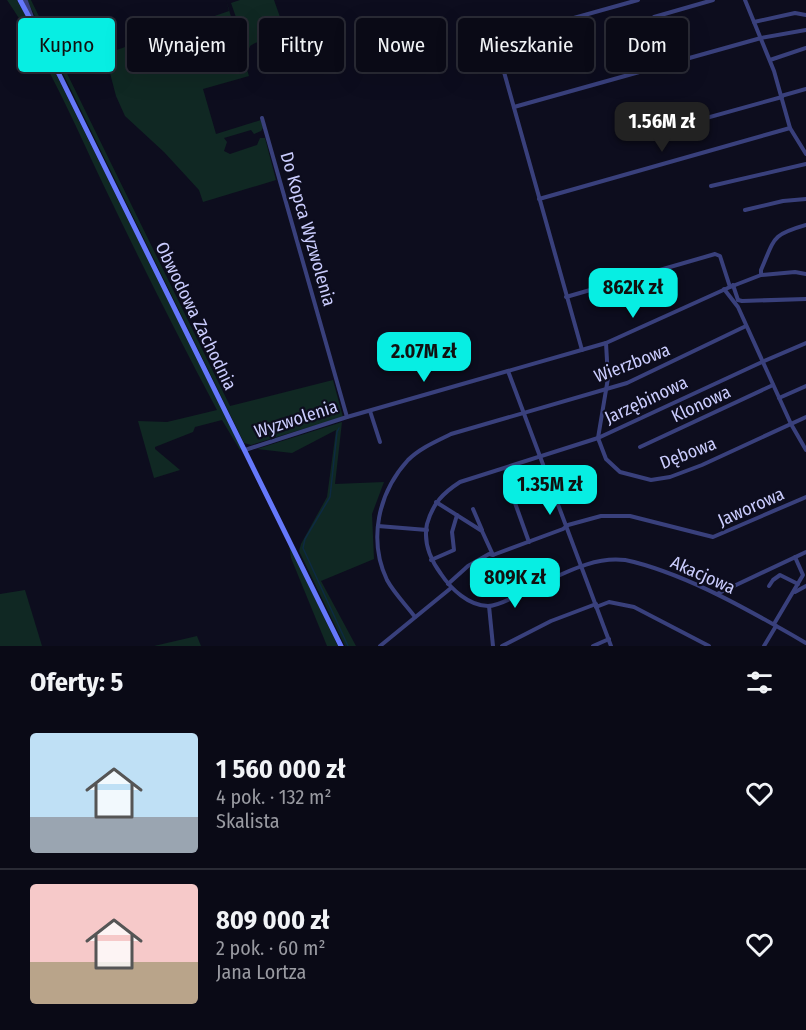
<!DOCTYPE html>
<html lang="pl">
<meta charset="utf-8">
<style>
body{margin:0;font-family:"Fira Sans Condensed",sans-serif;background:#13131f;color:#f1f3f6;height:100vh;display:flex;flex-direction:column;font-size:22px;white-space:nowrap}
*{box-sizing:border-box;margin:0}
p{font-size:20px;color:#999aa1}
.icon{flex:none;width:33px;height:33px;fill:none;stroke:currentColor;stroke-width:2;stroke-linecap:round;stroke-linejoin:round}
.map{position:relative;height:646px;overflow:hidden}
.details{display:flex;flex-direction:column;background:#0a0a16;flex:1}
.details>*{flex:none}
.banner{position:absolute;left:18px;top:18px;width:771px;height:54px;display:flex;gap:12px}
.price{position:absolute;translate:-50% -51px;padding:0 14px;border-radius:12px;background:#07eee3;color:#111;font-size:20px;line-height:39px;filter:drop-shadow(0 2px 3px #0008)}
.price::after{content:'';position:absolute;left:50%;top:36px;width:18px;height:14px;margin-left:-9px;background:inherit;clip-path:polygon(0 0,100% 0,50% 100%)}
.price.selected{background:#222;color:#fff}
ul{padding:0;list-style:none}
li{display:flex;align-items:center;gap:18px;height:150px;padding:0 30px}
li+li{border-top:2px solid #2a2b35}
li span{display:grid;place-items:center;flex:none;width:168px;height:120px;border-radius:6px;color:#555}
li>.icon{margin-inline-start:auto}
span .icon{width:72px;height:72px;fill:#fffc;stroke-width:1}
li b{font-size:26px}
h2{display:flex;justify-content:space-between;align-items:center;height:72px;padding:0 30px;font-size:26px}
.tag{padding:0 21px;border-radius:6px;background:#0a0a16;box-shadow:0 6px 24px #0002,0 0 0 2px #2a2b35;font-size:21px;line-height:54px}
.tag.selected{background:#07eee3;color:#111}
.map>svg:first-child{display:block}
.green{fill:#102823}
.lines{fill:none;stroke-linecap:round;stroke-linejoin:round}
.stream{stroke:#0d2a42;stroke-width:1.5}
.minor{stroke:#39407c;stroke-width:4}
.tertiary{stroke:#39407c;stroke-width:5}
.secondary{stroke:#6578fb;stroke-width:5}
.labels{text-anchor:middle;stroke-width:4.5;stroke-linejoin:round;paint-order:stroke}
.street-label{font-size:18px;fill:#cbcdfe;stroke:#0d0d1e}
</style>
<div class="map">
<svg width="806" height="646" viewBox="0 0 806 646">
<rect width="100%" height="100%" fill="#0d0d1e"/>
<g class="green">
<path d="M 7,0 L 17,0 L 37,36 L 241,448 L 240,450 L 222,420 L 195,427 L 193,432 L 155,447 L 155,449 L 180,470 L 154,478 L 138,421 L 167,422 L 217,410 C 177,335 139,259 102,182 C 73,120 45,56 7,0 Z"/>
<path d="M 27,0 L 31,0 L 230,406 L 333,380 L 343,417 L 251,445 L 244,443 Z"/>
<path d="M 226,0 L 249,76 L 203,89 L 216,134 L 261,120 L 263,128 L 261,131 L 254,134 L 251,130 L 224,138 L 227,142 L 224,151 L 230,154 L 257,145 L 260,138 L 265,138 L 276,180 L 203,202 L 199,190 L 164,152 L 125,116 L 116,96 L 105,54 L 229,11 Z"/>
<path d="M 240,0 L 274,0 L 286,34 L 255,43 L 250,46 L 248,52 L 231,3 Z"/>
<path d="M 342,422 L 335,484 L 384,482 L 372,514 L 374,559 L 321,581 L 356,646 L 345,646 L 299,551 L 301,544 L 327,497 L 336,430 L 292,453 L 257,449 Z"/>
<path d="M 289,545 L 338,646 L 327,646 L 291,558 Z"/>
<path d="M 25,590 L 42,646 L 0,646 L 0,594 Z"/>
<path d="M 197,636 L 201,646 L 154,646 Z"/>
</g>
<g class="lines">
<path class="stream" d="M 339,428 L 337,432 L 330,497 L 305,539 L 303,548 L 348,646"/>
<g class="minor">
<path d="M 745,0 L 774,71 L 790,128 L 806,154"/>
<path d="M 654,17 L 713,0"/>
<path d="M 754,22 L 795,13 L 806,15"/>
<path d="M 487,23 L 490,25 L 495,40 L 582,350"/>
<path d="M 495,40 L 638,0"/>
<path d="M 770,60 L 806,48"/>
<path d="M 781,96 L 806,89"/>
<path d="M 514,107 L 761,38 L 806,30"/>
<path d="M 262,118 L 347,417"/>
<path d="M 645,135 L 782,97"/>
<path d="M 711,186 L 806,164"/>
<path d="M 539,199 L 790,128"/>
<path d="M 745,210 L 783,201 L 806,199"/>
<path d="M 761,275 L 761,270 C 775,238 771,235 806,225"/>
<path d="M 733,285 L 738,300"/>
<path d="M 724,289 L 738,307 L 791,424 L 806,450"/>
<path d="M 566,297 L 715,254 L 720,256 L 730,287"/>
<path d="M 738,300 L 742,301 L 806,299"/>
<path d="M 606,343 L 608,378 L 598,438 L 606,459 L 620,472 L 651,480 L 670,477 L 702,465 L 806,417"/>
<path d="M 806,343 L 762,362 L 598,438 L 460,482 C 443,493 433,503 427,524 C 423,543 430,559 441,574 C 451,589 469,606 488,606 C 497,606 510,599 518,595 C 552,580 595,551 634,562 C 692,577 754,613 806,643"/>
<path d="M 508,371 L 611,646"/>
<path d="M 779,398 L 806,386"/>
<path d="M 370,411 L 380,442"/>
<path d="M 640,447 L 773,385"/>
<path d="M 245,450 L 347,417 L 606,343 L 730,287 L 761,275 L 795,272 L 806,274"/>
<path d="M 510,489 L 529,542"/>
<path d="M 436,502 L 482,531 L 493,555"/>
<path d="M 473,509 L 482,530"/>
<path d="M 378,526 L 427,530"/>
<path d="M 431,560 L 454,550 L 452,532 L 457,515"/>
<path d="M 448,584 L 468,566 L 489,554 L 493,555 L 563,529 L 568,525 L 601,516 L 630,516 L 713,537 L 806,497"/>
<path d="M 769,586 L 773,580 L 780,575 L 798,584"/>
<path d="M 795,592 L 806,586"/>
<path d="M 717,594 L 806,552"/>
<path d="M 489,606 L 493,646"/>
<path d="M 596,607 L 609,602 L 634,607 L 709,646"/>
<path d="M 415,617 C 406,605 394,593 387,580 C 368,540 378,493 408,460 C 420,448 437,441 451,434 L 627,383 L 746,326"/>
<path d="M 774,624 L 803,575 L 795,557"/>
<path d="M 380,646 L 451,588"/>
<path d="M 502,646 L 551,621 L 596,604"/>
<path d="M 593,646 L 609,639"/>
<path d="M 764,646 L 776,626"/>
</g>
<path class="tertiary" d="M 25,0 L 31,16"/>
<path class="secondary" d="M 20,0 L 53,62 L 341,646"/>
</g>
<g class="labels">
<g class="street-label">
<text transform="translate(308 229) rotate(74)" y="6">Do Kopca Wyzwolenia</text>
<text transform="translate(196 316) rotate(64)" y="6">Obwodowa Zachodnia</text>
<text transform="translate(632 363) rotate(-21)" y="6">Wierzbowa</text>
<text transform="translate(646 400) rotate(-25)" y="6">Jarzębinowa</text>
<text transform="translate(701 404) rotate(-25)" y="6">Klonowa</text>
<text transform="translate(296 419) rotate(-18)" y="6">Wyzwolenia</text>
<text transform="translate(688 453) rotate(-21)" y="6">Dębowa</text>
<text transform="translate(751 507) rotate(-24)" y="6">Jaworowa</text>
<text transform="translate(703 575) rotate(24)" y="6">Akacjowa</text>
</g>
</g>
</svg>
<b class="price selected" style="left:662px;top:153px">1.56M zł</b>
<b class="price" style="left:633px;top:319px">862K zł</b>
<b class="price" style="left:424px;top:383px">2.07M zł</b>
<b class="price" style="left:550px;top:516px">1.35M zł</b>
<b class="price" style="left:515px;top:609px">809K zł</b>
<div class="banner">
<a class="tag selected">Kupno</a>
<a class="tag">Wynajem</a>
<a class="tag">Filtry</a>
<a class="tag">Nowe</a>
<a class="tag">Mieszkanie</a>
<a class="tag">Dom</a>
</div>
</div>
<section class="details">
<h2>Oferty: 5<svg class="icon" aria-label="filters" viewBox="0 0 24 24"><path d="M4 7h16M4 17h16"/><circle cx="9" cy="7" r="2"/><circle cx="15" cy="17" r="2"/></svg></h2>
<ul>
<li><span style="background:linear-gradient(#bfe0f5 70%,#9aa5b1 0)"><svg class="icon" aria-label="home" viewBox="0 0 24 24"><path d="M3 11l9-7 9 7M6 9v11h12V9"/></svg></span><div><b>1 560 000 zł</b><p>4 pok. · 132 m²</p><p>Skalista</p></div><svg class="icon" aria-label="heart" viewBox="0 0 24 24"><path d="M12 20l-8-8c-3-5 5-10 8-4 3-6 11-1 8 4z"/></svg></li>
<li><span style="background:linear-gradient(#f6c9c9 65%,#b9a48a 0)"><svg class="icon" aria-label="home" viewBox="0 0 24 24"><path d="M3 11l9-7 9 7M6 9v11h12V9"/></svg></span><div><b>809 000 zł</b><p>2 pok. · 60 m²</p><p>Jana Lortza</p></div><svg class="icon" aria-label="heart" viewBox="0 0 24 24"><path d="M12 20l-8-8c-3-5 5-10 8-4 3-6 11-1 8 4z"/></svg></li>
</ul>
</section>
